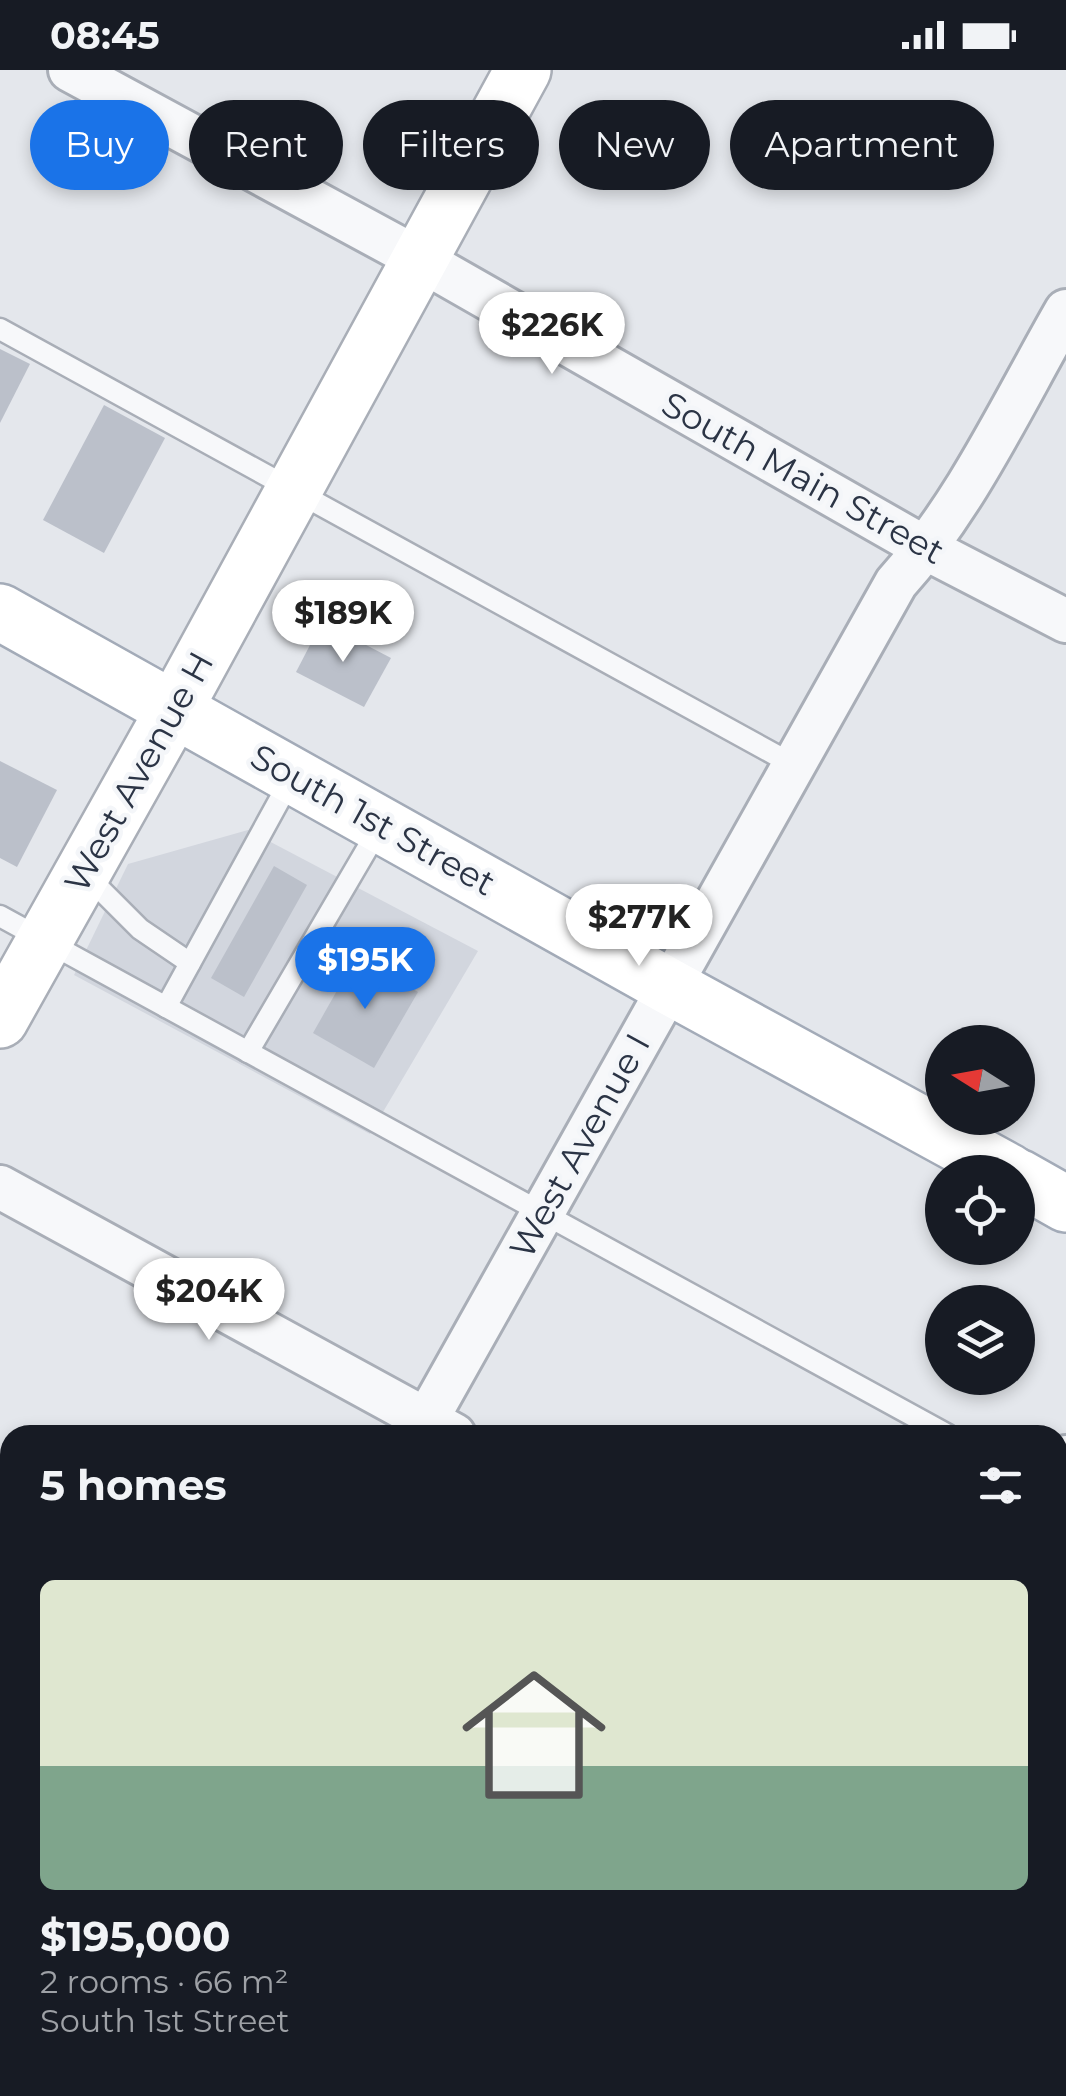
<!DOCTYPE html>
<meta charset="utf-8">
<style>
body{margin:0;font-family:Montserrat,sans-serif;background:#242831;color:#f1f3f6;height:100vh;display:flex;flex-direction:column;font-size:38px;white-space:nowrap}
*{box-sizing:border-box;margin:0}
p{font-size:32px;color:#9ea1a6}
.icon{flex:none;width:55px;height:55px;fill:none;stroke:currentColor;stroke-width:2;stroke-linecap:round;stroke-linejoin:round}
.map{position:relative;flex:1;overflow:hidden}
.sheet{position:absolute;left:0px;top:1355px;width:1068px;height:672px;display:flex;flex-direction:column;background:#171b24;border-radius:30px 30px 0 0;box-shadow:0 5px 15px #0003}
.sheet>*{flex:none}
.guide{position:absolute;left:30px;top:30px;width:1008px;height:90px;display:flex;gap:20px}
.needle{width:65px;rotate:281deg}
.fabs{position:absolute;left:925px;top:955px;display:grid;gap:20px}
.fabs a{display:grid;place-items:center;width:110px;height:110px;border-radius:50%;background:#171b24;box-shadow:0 5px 15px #0003;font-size:50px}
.price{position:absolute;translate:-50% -85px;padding:0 22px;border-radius:35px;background:#fff;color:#222;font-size:32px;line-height:65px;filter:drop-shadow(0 2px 5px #0008)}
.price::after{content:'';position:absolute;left:50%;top:60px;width:30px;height:22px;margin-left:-15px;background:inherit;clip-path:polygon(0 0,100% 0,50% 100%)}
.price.on{background:#1a73e8;color:#fff}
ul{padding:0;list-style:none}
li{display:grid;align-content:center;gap:20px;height:530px;padding:0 40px}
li+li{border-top:2px solid #363941}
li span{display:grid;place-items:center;height:310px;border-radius:15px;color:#555}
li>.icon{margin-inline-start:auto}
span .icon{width:180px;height:180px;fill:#fffc;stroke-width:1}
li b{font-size:42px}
h2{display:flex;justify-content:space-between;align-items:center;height:120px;padding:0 40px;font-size:42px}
.pill{padding:0 35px;border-radius:45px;background:#171b24;box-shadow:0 5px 15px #0003;font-size:35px;line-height:90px}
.pill.on{background:#1a73e8;color:#fff}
.status{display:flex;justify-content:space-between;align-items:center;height:70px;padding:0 50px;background:#171b24;direction:ltr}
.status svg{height:28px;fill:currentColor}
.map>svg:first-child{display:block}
.built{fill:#d2d6de}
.building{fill:#bbc0ca}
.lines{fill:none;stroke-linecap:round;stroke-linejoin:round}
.service-casing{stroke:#a9aeb7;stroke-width:25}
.minor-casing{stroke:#a9aeb7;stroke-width:48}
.secondary-casing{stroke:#a9aeb7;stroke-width:60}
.primary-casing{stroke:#a3abb8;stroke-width:60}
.service{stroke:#f7f8fa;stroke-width:20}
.minor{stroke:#f7f8fa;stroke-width:42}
.secondary{stroke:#fff;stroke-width:55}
.primary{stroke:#fff;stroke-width:55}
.labels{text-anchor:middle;stroke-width:9;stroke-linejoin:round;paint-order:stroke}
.street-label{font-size:35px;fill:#2b3445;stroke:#f4f6f9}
</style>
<div class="status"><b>08:45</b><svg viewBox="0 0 49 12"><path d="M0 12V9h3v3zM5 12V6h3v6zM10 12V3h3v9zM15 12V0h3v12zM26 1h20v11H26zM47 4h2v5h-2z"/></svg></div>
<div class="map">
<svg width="1066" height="2026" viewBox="0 0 1066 2026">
<rect width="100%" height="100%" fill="#e4e7ec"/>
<path class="built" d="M 248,760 L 478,881 L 370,1064 L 74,905 L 128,794 Z"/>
<g class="building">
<path d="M 0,279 L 30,294 L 0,353 Z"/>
<path d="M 104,335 L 165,368 L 104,483 L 43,450 Z"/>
<path d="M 322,552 L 391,588 L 364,637 L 296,602 Z"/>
<path d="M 0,691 L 57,720 L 17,797 L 0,788 Z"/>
<path d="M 274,796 L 307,815 L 244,927 L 211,908 Z"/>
<path d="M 356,887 L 418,922 L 374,998 L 313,963 Z"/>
<path d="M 605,2018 L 632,2018 L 649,2026 L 601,2026 Z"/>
</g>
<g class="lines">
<defs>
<g id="service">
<path d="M 0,259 L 794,695"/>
<path d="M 85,804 L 140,859 L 190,893"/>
<path d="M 0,846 L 948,1365"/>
<path d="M 166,937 L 292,707"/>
<path d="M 248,982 L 381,755"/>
<path d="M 1058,1425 L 1066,1429"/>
<path d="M 0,2000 L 10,2005"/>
<path d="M 34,2018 L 50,2026"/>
</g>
<g id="minor">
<path d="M 70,0 L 419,189 L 927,479 L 1066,551"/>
<path d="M 0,1117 L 454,1365"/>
<path d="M 418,1365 L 896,513 C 967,434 1013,333 1066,241"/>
<path d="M 1058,1402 L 1066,1387"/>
<path d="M 0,1612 L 10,1618"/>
<path d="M 1058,1695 L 1066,1700"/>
<path d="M 749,2018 L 764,2026"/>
<path d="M 73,2026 L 78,2018"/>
</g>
<path id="secondary" d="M 0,950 L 175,638 L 523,0"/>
<g id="primary">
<path d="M 0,542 L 670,917 L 1009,1102"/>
<path d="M 1018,1107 L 1066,1134"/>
</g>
</defs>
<use href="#service" class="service-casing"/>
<use href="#minor" class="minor-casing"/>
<use href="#secondary" class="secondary-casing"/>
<use href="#primary" class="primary-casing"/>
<use href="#service" class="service"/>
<use href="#minor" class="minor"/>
<use href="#secondary" class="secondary"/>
<use href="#primary" class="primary"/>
</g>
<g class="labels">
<g class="street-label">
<text transform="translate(803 408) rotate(29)" y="12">South Main Street</text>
<text transform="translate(139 702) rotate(-61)" y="12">West Avenue H</text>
<text transform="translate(373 750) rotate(29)" y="12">South 1st Street</text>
<text transform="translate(580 1076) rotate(-61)" y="12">West Avenue I</text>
</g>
</g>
</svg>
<div class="fabs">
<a><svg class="needle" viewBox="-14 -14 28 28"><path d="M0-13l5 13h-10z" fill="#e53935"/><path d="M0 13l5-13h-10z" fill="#9ea1a6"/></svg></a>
<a><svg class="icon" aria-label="locate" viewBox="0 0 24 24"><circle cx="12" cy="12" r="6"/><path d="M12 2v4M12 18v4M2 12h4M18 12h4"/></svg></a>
<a><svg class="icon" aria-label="layers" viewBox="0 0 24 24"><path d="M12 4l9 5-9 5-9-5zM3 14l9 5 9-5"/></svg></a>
</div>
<b class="price" style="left:552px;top:307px">$226K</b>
<b class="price" style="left:343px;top:595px">$189K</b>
<b class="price" style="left:639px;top:899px">$277K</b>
<b class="price on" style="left:365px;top:942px">$195K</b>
<b class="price" style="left:209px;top:1273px">$204K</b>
<div class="guide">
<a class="pill on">Buy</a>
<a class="pill">Rent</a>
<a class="pill">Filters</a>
<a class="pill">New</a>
<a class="pill">Apartment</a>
</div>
<section class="sheet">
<h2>5 homes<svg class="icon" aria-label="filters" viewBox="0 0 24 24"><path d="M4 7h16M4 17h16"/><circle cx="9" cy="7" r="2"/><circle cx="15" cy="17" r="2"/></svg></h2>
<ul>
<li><span style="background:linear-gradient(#dfe7d0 60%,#7fa58c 0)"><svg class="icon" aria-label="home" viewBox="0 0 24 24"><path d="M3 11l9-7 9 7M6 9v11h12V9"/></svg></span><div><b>$195,000</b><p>2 rooms · 66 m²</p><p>South 1st Street</p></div></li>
</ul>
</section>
</div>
